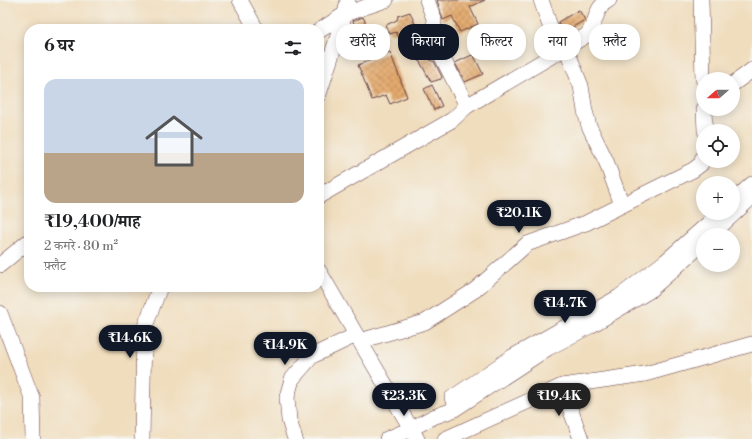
<!DOCTYPE html>
<html lang="hi">
<meta charset="utf-8">
<style>
body{margin:0;font-family:"Libre Bodoni","Noto Serif Devanagari",serif;background:#f2f2f2;color:#202124;height:100vh;display:flex;flex-direction:column;font-size:15px;white-space:nowrap}
*{box-sizing:border-box;margin:0}
p{font-size:13px;color:#757577}
.icon{flex:none;width:22px;height:22px;fill:none;stroke:currentColor;stroke-width:2;stroke-linecap:round;stroke-linejoin:round}
.map{position:relative;flex:1;overflow:hidden}
.panel{position:absolute;left:24px;top:24px;width:300px;height:268px;display:flex;flex-direction:column;background:#fff;border-radius:16px;box-shadow:0 2px 10px #0003}
.panel>*{flex:none}
.top-card{position:absolute;left:336px;top:24px;width:356px;height:36px;display:flex;gap:8px}
.needle{width:26px;rotate:250deg}
.fabs{position:absolute;left:696px;top:72px;display:grid;gap:8px}
.fabs a{display:grid;place-items:center;width:44px;height:44px;border-radius:50%;background:#fff;box-shadow:0 2px 10px #0003;font-size:20px}
.price{position:absolute;translate:-50% -34px;padding:0 9px;border-radius:14px;background:#111827;color:#fff;font-size:13px;line-height:26px;filter:drop-shadow(0 1px 2px #0008)}
.price::after{content:'';position:absolute;left:50%;top:24px;width:12px;height:9px;margin-left:-6px;background:inherit;clip-path:polygon(0 0,100% 0,50% 100%)}
.price.on{background:#222;color:#fff}
ul{padding:0;list-style:none}
li{display:grid;align-content:center;gap:8px;height:212px;padding:0 20px}
li span{display:grid;place-items:center;height:124px;border-radius:12px;color:#555}
li>.icon{margin-inline-start:auto}
span .icon{width:72px;height:72px;fill:#fffc;stroke-width:1}
li b{font-size:17px}
h2{display:flex;justify-content:space-between;align-items:center;height:48px;padding:0 20px;font-size:17px}
.pill{padding:0 14px;border-radius:16px;background:#fff;box-shadow:0 2px 10px #0003;font-size:14px;line-height:36px}
.pill.on{background:#111827;color:#fff}
.map>svg:first-child{display:block}
.building{fill:url(#building-cross-hatch)}
.lines{fill:none;stroke-linecap:round;stroke-linejoin:round}
.minor-casing{stroke:#633c41;stroke-width:16}
.minor{stroke:#fff;stroke-width:15}
</style>
<div class="map">
<svg width="752" height="439" viewBox="0 0 752 439">
<defs>
<pattern id="building-cross-hatch" width="8" height="8" patternUnits="userSpaceOnUse"><rect width="8" height="8" fill="#e4aa6d"/><path d="M0 0l8 8M0 8l8-8" fill="none" stroke="#bb8a5a"/></pattern>
</defs>
<rect width="100%" height="100%" fill="#f6f6f2"/>
<filter id="ink" filterUnits="userSpaceOnUse"><feTurbulence type="fractalNoise" baseFrequency=".025" numOctaves="2"/><feDisplacementMap in="SourceGraphic" scale="8" xChannelSelector="R" yChannelSelector="G"/><feConvolveMatrix kernelMatrix="1 2 1 2 8 2 1 2 1" color-interpolation-filters="sRGB"/></filter>
<filter id="wash" filterUnits="userSpaceOnUse"><feTurbulence type="fractalNoise" baseFrequency=".012" numOctaves="4" result="noise"/><feDisplacementMap in="SourceGraphic" scale="16" xChannelSelector="R" yChannelSelector="G"/><feGaussianBlur stdDeviation="0.9" result="paint"/><feColorMatrix in="noise" values="0 0 0 0 0 0 0 0 0 0 0 0 0 0 0 0 0 1.4 0 .05"/><feComposite in="paint" operator="in"/></filter>
<g filter="url(#wash)">
<rect width="100%" height="100%" fill="#f0ddbd"/>
<g id="blocks">
<g class="building">
<path d="M 437,0 L 485,0 L 470,7 L 478,24 L 460,32 L 452,16 L 443,20 Z"/>
<path d="M 579,10 L 585,20 L 562,33 L 558,22 Z"/>
<path d="M 410,12 L 419,34 L 401,42 L 396,32 L 390,34 L 386,25 L 397,20 L 398,16 Z"/>
<path d="M 363,17 L 365,21 L 361,40 L 353,21 Z"/>
<path d="M 390,52 L 407,97 L 390,104 L 386,95 L 372,100 L 358,65 Z"/>
<path d="M 472,55 L 473,56 L 474,56 L 483,74 L 465,82 L 455,63 Z"/>
<path d="M 428,56 L 431,61 L 434,61 L 442,77 L 441,79 L 431,82 L 419,60 Z"/>
<path d="M 432,85 L 442,106 L 434,110 L 424,89 Z"/>
</g>
</g>
</g>
<g filter="url(#ink)">
<use href="#blocks" fill-opacity="0" stroke="#633c41" stroke-width="1"/>
<g class="lines">
<defs>
<g id="minor">
<path d="M 240,0 L 256,29"/>
<path d="M 427,0 L 434,19 L 434,36 L 440,53 L 467,106"/>
<path d="M 541,0 L 559,52"/>
<path d="M 701,0 L 703,79"/>
<path d="M 319,31 L 345,14 L 386,0"/>
<path d="M 566,48 L 581,86 L 585,111 L 589,126 L 606,161 L 622,205"/>
<path d="M 733,84 L 752,70"/>
<path d="M 319,94 L 345,14 L 348,0"/>
<path d="M 704,109 L 705,131"/>
<path d="M 319,196 L 452,120 L 467,106 L 587,35 C 589,32 591,29 592,27 C 598,15 596,7 609,0"/>
<path d="M 733,201 L 752,184"/>
<path d="M 711,235 L 752,197"/>
<path d="M 0,265 L 29,241"/>
<path d="M 319,271 L 417,439"/>
<path d="M 0,313 L 32,398 L 33,439"/>
<path d="M 360,341 L 425,322 L 475,290 L 527,244 L 586,223 L 693,170 L 701,164 L 703,157"/>
<path d="M 562,386 L 581,439"/>
<path d="M 452,398 L 512,357 L 619,297 L 666,261 L 720,213"/>
<path d="M 142,439 L 144,329 L 160,287"/>
<path d="M 295,439 L 289,420 L 287,397 L 292,379 L 312,356 L 356,335"/>
<path d="M 387,439 L 411,429 L 433,417 L 453,410 L 548,348 L 590,326 L 649,291 L 703,243"/>
<path d="M 445,439 L 562,386 L 645,374 L 752,344"/>
</g>
</defs>
<use href="#minor" class="minor-casing"/>
<use href="#minor" class="minor"/>
</g>
</g>
</svg>
<div class="fabs">
<a><svg class="needle" viewBox="-14 -14 28 28"><path d="M0-13l5 13h-10z" fill="#e53935"/><path d="M0 13l5-13h-10z" fill="#757577"/></svg></a>
<a><svg class="icon" aria-label="locate" viewBox="0 0 24 24"><circle cx="12" cy="12" r="6"/><path d="M12 2v4M12 18v4M2 12h4M18 12h4"/></svg></a>
<a>+</a>
<a>−</a>
</div>
<b class="price" style="left:519px;top:234px">₹20.1K</b>
<b class="price" style="left:565px;top:324px">₹14.7K</b>
<b class="price" style="left:130px;top:359px">₹14.6K</b>
<b class="price" style="left:285px;top:366px">₹14.9K</b>
<b class="price" style="left:404px;top:417px">₹23.3K</b>
<b class="price on" style="left:559px;top:417px">₹19.4K</b>
<div class="top-card">
<a class="pill">खरीदें</a>
<a class="pill on">किराया</a>
<a class="pill">फ़िल्टर</a>
<a class="pill">नया</a>
<a class="pill">फ़्लैट</a>
</div>
<section class="panel">
<h2>6 घर<svg class="icon" aria-label="filters" viewBox="0 0 24 24"><path d="M4 7h16M4 17h16"/><circle cx="9" cy="7" r="2"/><circle cx="15" cy="17" r="2"/></svg></h2>
<ul>
<li><span style="background:linear-gradient(#c9d6e8 60%,#b9a48a 0)"><svg class="icon" aria-label="home" viewBox="0 0 24 24"><path d="M3 11l9-7 9 7M6 9v11h12V9"/></svg></span><div><b>₹19,400/माह</b><p>2 कमरे · 80 m²</p><p>फ़्लैट</p></div></li>
</ul>
</section>
</div>
